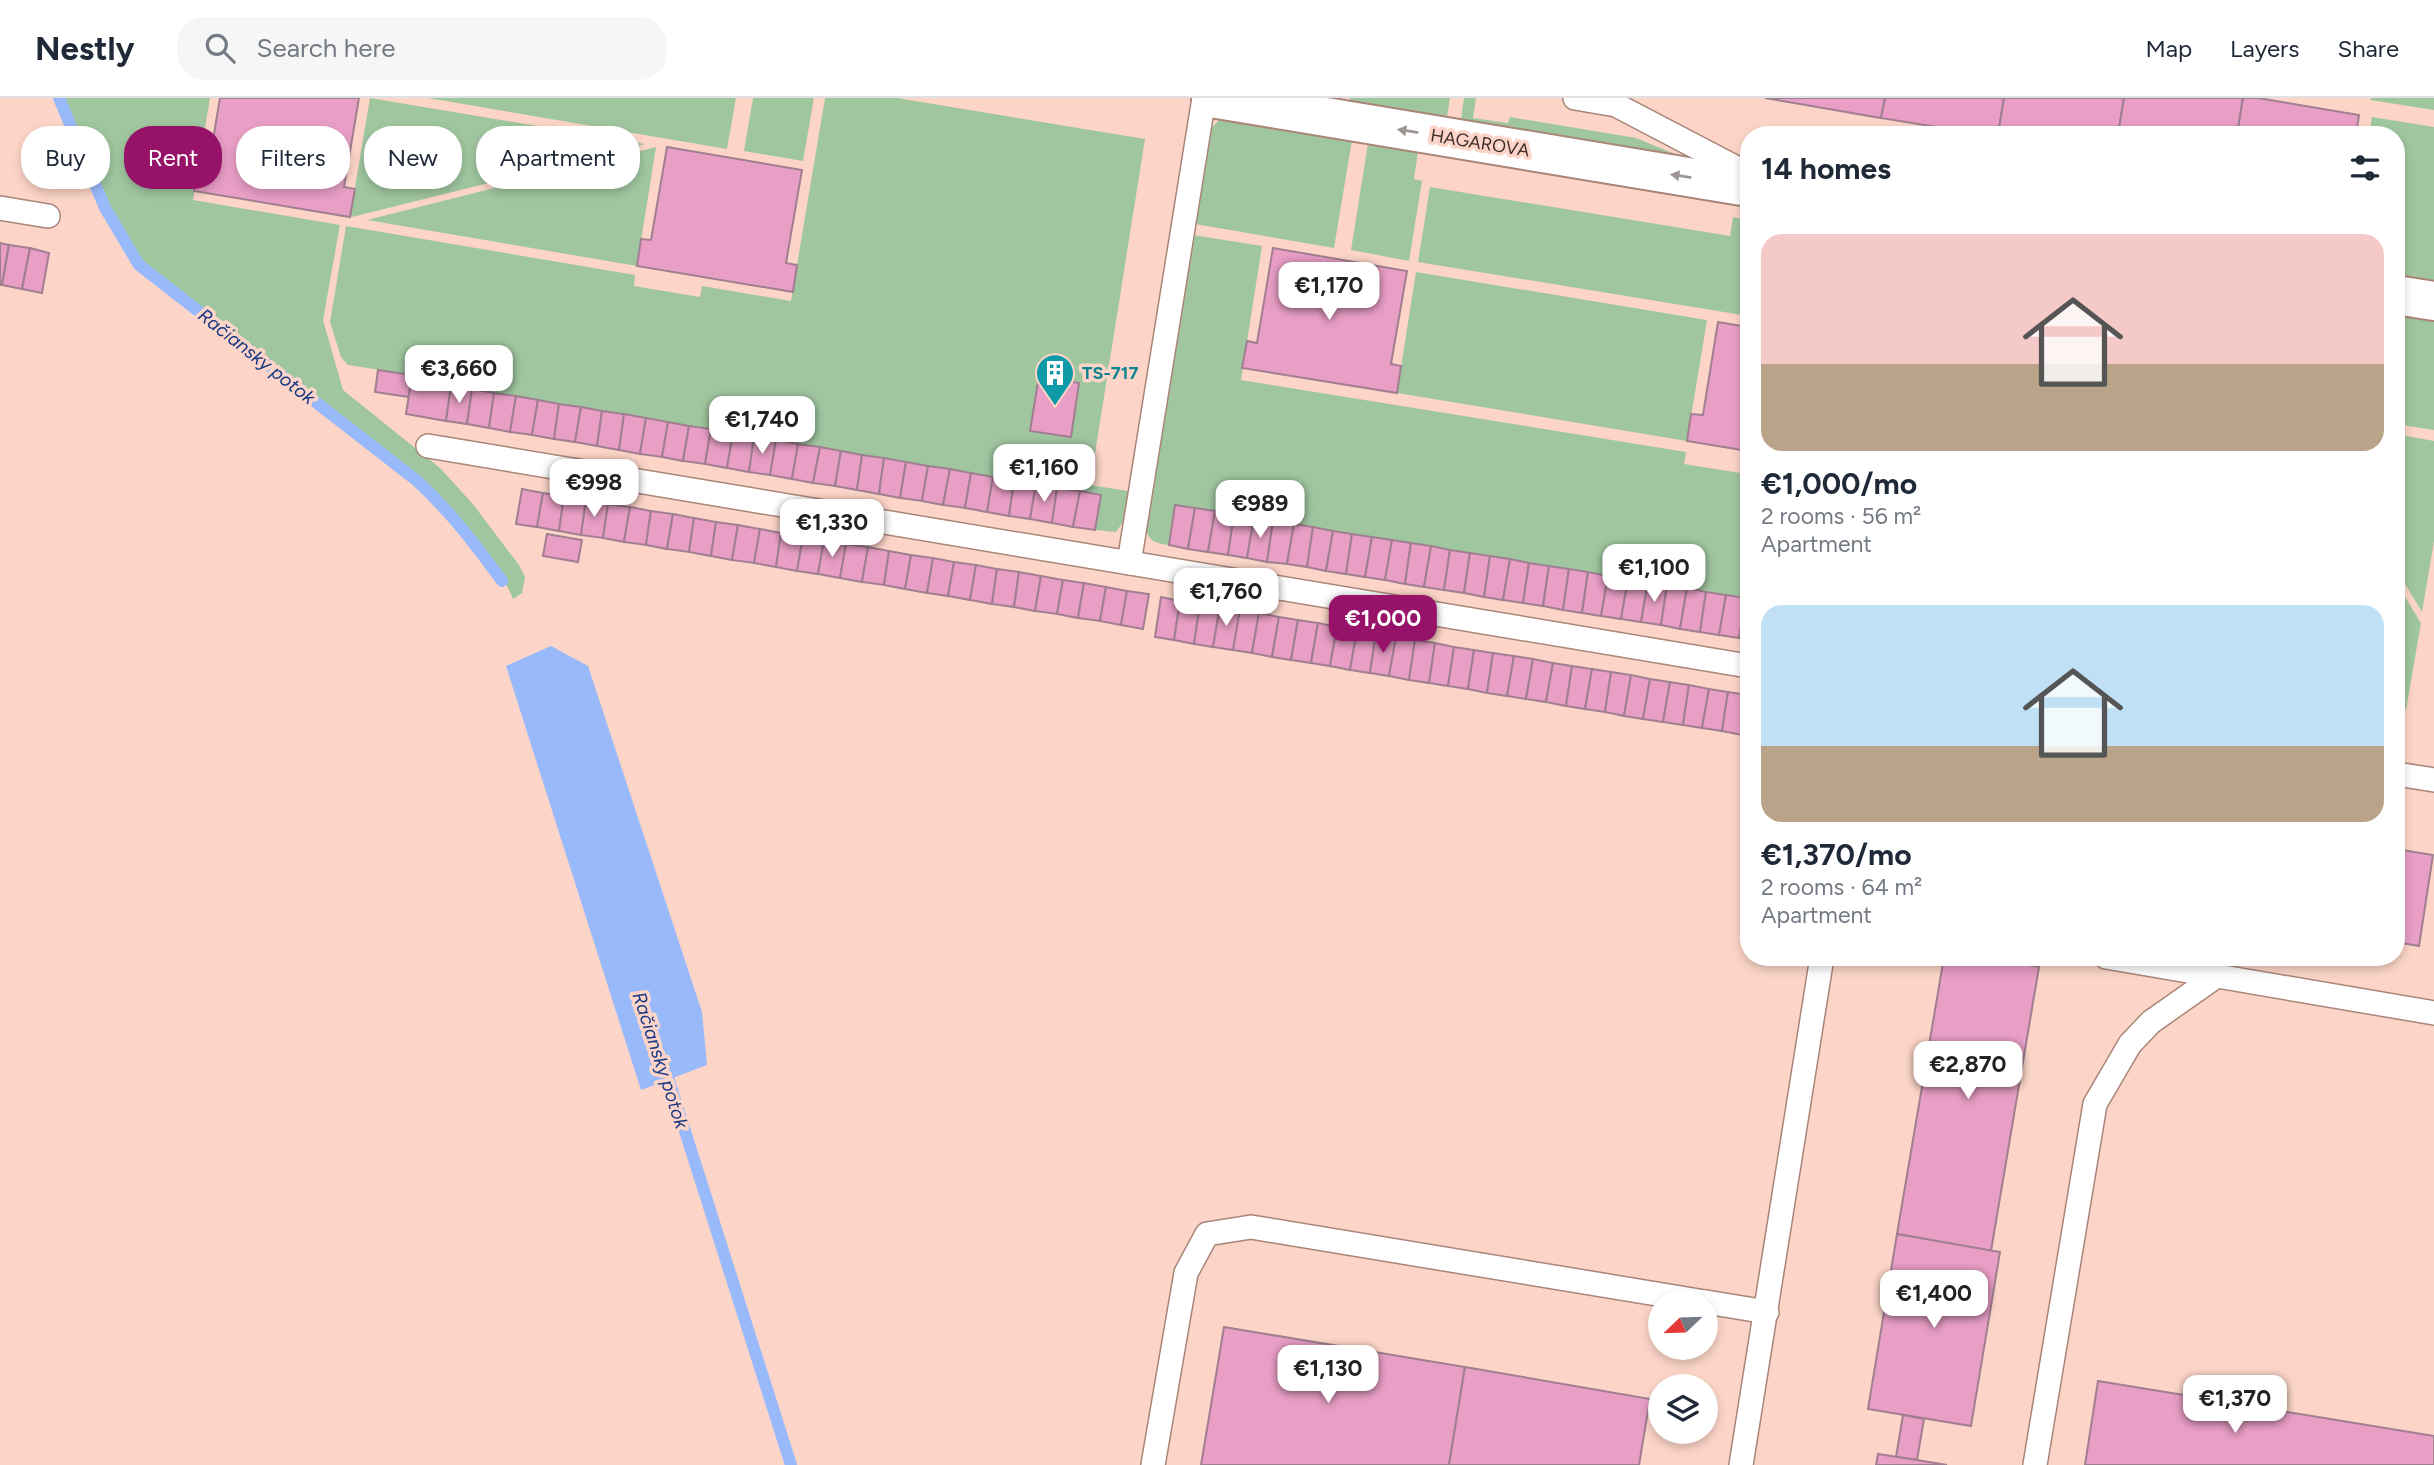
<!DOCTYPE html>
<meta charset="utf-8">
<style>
body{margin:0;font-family:Figtree,sans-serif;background:#f6f6f7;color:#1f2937;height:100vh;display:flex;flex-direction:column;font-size:26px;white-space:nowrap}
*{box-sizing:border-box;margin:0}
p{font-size:23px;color:#747a83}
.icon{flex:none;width:38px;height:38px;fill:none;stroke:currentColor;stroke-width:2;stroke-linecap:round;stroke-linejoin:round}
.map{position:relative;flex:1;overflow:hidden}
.side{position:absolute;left:1740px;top:28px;width:665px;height:840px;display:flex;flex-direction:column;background:#fff;border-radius:28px;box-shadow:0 4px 10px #0003}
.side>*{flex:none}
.hud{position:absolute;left:21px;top:28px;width:665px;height:63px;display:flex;gap:14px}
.needle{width:46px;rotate:247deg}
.fabs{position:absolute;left:1648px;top:1192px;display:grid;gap:14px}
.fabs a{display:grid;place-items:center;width:70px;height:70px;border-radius:50%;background:#fff;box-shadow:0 4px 10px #0003;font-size:35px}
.price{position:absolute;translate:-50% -60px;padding:0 16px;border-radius:14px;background:#fff;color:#222;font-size:23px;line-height:46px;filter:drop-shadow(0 2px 4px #0008)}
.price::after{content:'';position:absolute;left:50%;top:42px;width:21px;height:16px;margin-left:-10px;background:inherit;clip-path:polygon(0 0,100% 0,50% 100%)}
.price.current{background:#971369;color:#fff}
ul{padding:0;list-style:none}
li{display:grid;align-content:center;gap:14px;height:371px;padding:0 21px}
li span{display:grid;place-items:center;height:217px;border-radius:21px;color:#555}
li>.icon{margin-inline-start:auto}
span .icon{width:126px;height:126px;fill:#fffc;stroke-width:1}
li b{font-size:30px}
h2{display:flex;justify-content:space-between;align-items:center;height:84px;padding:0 21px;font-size:30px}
.chip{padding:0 24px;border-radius:28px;background:#fff;box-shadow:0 4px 10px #0003;font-size:24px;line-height:63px}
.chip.current{background:#971369;color:#fff}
header{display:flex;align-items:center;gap:42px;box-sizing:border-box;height:98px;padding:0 35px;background:#fff;border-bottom:2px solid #e0e1e3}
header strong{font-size:33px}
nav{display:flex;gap:38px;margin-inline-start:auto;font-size:24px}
.search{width:490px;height:63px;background:#f6f6f7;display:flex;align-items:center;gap:18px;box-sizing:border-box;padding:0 24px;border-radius:28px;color:#747a83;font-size:26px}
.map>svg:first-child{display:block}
.green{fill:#a0c6a0;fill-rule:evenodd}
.water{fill:#98b9fa}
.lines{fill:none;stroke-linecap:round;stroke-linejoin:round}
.stream{stroke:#98b9fa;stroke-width:12}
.building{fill:#e89ec5;stroke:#a07f90;stroke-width:2}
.lane-casing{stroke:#a98579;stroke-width:26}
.street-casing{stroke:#a98579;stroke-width:42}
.lane{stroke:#fff;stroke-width:23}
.street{stroke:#fff;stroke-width:38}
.oneway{fill:#9e9694}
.labels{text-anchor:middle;stroke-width:7;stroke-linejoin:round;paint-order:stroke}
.street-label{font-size:18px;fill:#3c2d28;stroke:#fcd5c8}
.culture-label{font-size:18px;font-weight:bold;fill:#0d838f;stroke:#fcd5c8;text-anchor:start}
.water-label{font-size:19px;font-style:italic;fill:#183a84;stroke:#fcd5c8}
</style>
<header>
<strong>Nestly</strong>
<div class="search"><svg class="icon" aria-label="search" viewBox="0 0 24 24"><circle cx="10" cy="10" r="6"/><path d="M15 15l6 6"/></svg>Search here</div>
<nav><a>Map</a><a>Layers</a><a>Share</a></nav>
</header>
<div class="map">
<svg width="2434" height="1367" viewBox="0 0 2434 1367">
<rect width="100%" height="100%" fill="#fcd5c8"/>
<g class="green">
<path d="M 62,0 L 210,0 L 193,102 L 340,127 L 323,222 L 343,292 L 440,370 L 472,405 L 519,467 L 525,479 L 522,495 L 513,501 C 494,454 456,415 420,380 L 142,165 L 107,108 Z"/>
<path d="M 370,0 L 645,46 L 352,119 L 350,119 Z"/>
<path d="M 428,0 L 736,0 L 727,51 Z"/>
<path d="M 753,0 L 814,0 L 803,63 L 744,53 Z"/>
<path d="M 825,0 L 897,0 L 1145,41 L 1090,387 L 1128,393 L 1123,424 L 1116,434 L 1095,432 L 1100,397 L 472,291 L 451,287 L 451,283 L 348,267 L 341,259 L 330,224 L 346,128 L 635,177 L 634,188 L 700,199 L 702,188 L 791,203 ZM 1039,279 L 1079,285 L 1071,339 L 1031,333 Z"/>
<path d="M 1350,0 L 1450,0 L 1446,25 L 1349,9 Z"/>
<path d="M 1464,0 L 1476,0 L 1473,20 L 1508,25 L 1510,19 L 1636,40 L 1685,60 L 1460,28 Z"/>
<path d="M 2371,0 L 2434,0 L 2434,12 L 2370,2 Z"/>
<path d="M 1227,15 L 1353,36 L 1334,150 L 1195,126 L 1211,30 Z"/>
<path d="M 2372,19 L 2434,29 L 2434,192 L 2396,186 L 2396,55 L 2398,41 L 2396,37 L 2369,36 Z"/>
<path d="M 1369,39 L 1418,54 L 1414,81 L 1422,83 L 1409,163 L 1351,152 Z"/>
<path d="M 656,49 L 637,168 L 367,122 Z"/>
<path d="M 1430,89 L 1730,138 L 1733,119 L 1748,122 L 1748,218 L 1418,164 Z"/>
<path d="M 1193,137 L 1262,148 L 1241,282 L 1686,354 L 1684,366 L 1747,376 L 1748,369 L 1748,500 L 1176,407 L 1169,447 C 1156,445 1149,444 1146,431 Z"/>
<path d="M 1416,174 L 1707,222 L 1687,343 L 1397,295 Z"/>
<path d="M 2396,209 L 2434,215 L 2434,332 L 2396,326 Z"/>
<path d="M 2396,336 L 2434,343 L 2434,443 L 2422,514 L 2396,471 Z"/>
<path d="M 2396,484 L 2421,525 L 2406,612 L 2396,611 Z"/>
</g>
<path class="water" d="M 551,548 L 588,568 L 702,914 L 707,967 L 641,992 L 506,568 Z"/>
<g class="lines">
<g class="stream">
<path d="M 59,0 L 105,110 L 139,167 L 416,382 C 450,413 475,446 502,483"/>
<path d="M 664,967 L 791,1367"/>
</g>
</g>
<g class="building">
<path d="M 220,0 L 359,0 L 344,89 L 355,91 L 350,119 L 194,93 L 199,65 L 209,66 Z"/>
<path d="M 1765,0 L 1885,0 L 1881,20 Z"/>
<path d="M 1885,0 L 2004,0 L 1998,37 L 1985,37 L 1881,20 Z"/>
<path d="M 2004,0 L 2124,0 L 2118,37 L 1998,37 Z"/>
<path d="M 2124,0 L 2243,0 L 2237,37 L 2118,37 Z"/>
<path d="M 2243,0 L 2258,0 L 2359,17 L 2356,37 L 2237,37 Z"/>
<path d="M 667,49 L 802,72 L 786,165 L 797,167 L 793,194 L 637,168 L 641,141 L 651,142 Z"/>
<path d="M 0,145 L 9,147 L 2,187 L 0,187 Z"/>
<path d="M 9,147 L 30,150 L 22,191 L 2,187 Z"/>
<path d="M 30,150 L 49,155 L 42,195 L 22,191 Z"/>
<path d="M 1273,150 L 1407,173 L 1391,266 L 1401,268 L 1397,295 L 1242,270 L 1247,243 L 1257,245 Z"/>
<path d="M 1718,224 L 1748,229 L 1748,353 L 1687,343 L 1691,316 L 1703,317 Z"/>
<path d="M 378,272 L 412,277 L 409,299 L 375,294 Z"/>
<path d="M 412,277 L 452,283 L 446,323 L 406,316 Z"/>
<path d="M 1039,278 L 1079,285 L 1071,339 L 1030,333 Z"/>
<path d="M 451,287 L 472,291 L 467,326 L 446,323 Z"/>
<path d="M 472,291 L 494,295 L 489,330 L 467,326 Z"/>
<path d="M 494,295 L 516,298 L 510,334 L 489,330 Z"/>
<path d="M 516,298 L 538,302 L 532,337 L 510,334 Z"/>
<path d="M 538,302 L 559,306 L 554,341 L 532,337 Z"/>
<path d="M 559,306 L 581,309 L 575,344 L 554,341 Z"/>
<path d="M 581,309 L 602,313 L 597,348 L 575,344 Z"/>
<path d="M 602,313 L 624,316 L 619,352 L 597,348 Z"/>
<path d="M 624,316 L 646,320 L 640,356 L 619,352 Z"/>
<path d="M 646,320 L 668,324 L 662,359 L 640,356 Z"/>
<path d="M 668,324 L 689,328 L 683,363 L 662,359 Z"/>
<path d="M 689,328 L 711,331 L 705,366 L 683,363 Z"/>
<path d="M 711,331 L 733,335 L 727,370 L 705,366 Z"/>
<path d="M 733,335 L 754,339 L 749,374 L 727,370 Z"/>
<path d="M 754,339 L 776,342 L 770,377 L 749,374 Z"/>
<path d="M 776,342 L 798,346 L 792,381 L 770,377 Z"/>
<path d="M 798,346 L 820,349 L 813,385 L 792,381 Z"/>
<path d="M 820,349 L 841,353 L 835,388 L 813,385 Z"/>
<path d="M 841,353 L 862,357 L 857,392 L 835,388 Z"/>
<path d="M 862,357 L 884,360 L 879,396 L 857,392 Z"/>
<path d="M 884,360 L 906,364 L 900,400 L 879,396 Z"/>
<path d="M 906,364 L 928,368 L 922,403 L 900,400 Z"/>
<path d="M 928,368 L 950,371 L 943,407 L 922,403 Z"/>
<path d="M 950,371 L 971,375 L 965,410 L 943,407 Z"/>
<path d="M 971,375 L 993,379 L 987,414 L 965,410 Z"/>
<path d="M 993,379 L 1014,383 L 1009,418 L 987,414 Z"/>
<path d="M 1014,383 L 1036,386 L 1030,421 L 1009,418 Z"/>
<path d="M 1036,386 L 1057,390 L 1052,425 L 1030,421 Z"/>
<path d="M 1057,390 L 1080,393 L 1073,429 L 1052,425 Z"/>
<path d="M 522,391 L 543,395 L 537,429 L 516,426 Z"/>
<path d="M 1080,393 L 1101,397 L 1095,432 L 1073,429 Z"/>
<path d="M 543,395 L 564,398 L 559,433 L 537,429 Z"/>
<path d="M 564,398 L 586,402 L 581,437 L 559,433 Z"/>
<path d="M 586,402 L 608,406 L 603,440 L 581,437 Z"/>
<path d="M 608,406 L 630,409 L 624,444 L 603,440 Z"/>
<path d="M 1175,407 L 1195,410 L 1188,451 L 1169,447 Z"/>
<path d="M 630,409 L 651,413 L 646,447 L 624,444 Z"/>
<path d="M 1195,410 L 1215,413 L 1208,454 L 1188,451 Z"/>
<path d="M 651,413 L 673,416 L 667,451 L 646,447 Z"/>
<path d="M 1215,413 L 1234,416 L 1228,457 L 1208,454 Z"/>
<path d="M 673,416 L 694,420 L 689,454 L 667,451 Z"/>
<path d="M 1234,416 L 1254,420 L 1247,460 L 1228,457 Z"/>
<path d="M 694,420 L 716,424 L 711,458 L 689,454 Z"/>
<path d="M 1254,420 L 1273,423 L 1267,464 L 1247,460 Z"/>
<path d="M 1273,423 L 1294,426 L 1287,466 L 1267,464 Z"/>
<path d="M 716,424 L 738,427 L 732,462 L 711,458 Z"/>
<path d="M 1294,426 L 1313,429 L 1307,469 L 1287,466 Z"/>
<path d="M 738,427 L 760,431 L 754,465 L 732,462 Z"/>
<path d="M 1313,429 L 1333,433 L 1326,473 L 1307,469 Z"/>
<path d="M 760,431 L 781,435 L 776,469 L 754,465 Z"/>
<path d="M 1333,433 L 1352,436 L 1346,476 L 1326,473 Z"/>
<path d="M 781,435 L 803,438 L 797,473 L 776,469 Z"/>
<path d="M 547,436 L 582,442 L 578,464 L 543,458 Z"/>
<path d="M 1352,436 L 1372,439 L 1365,479 L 1346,476 Z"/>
<path d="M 803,438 L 824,442 L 818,476 L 797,473 Z"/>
<path d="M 1372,439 L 1392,442 L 1385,482 L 1365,479 Z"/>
<path d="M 824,442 L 846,446 L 840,480 L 818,476 Z"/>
<path d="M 1392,442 L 1411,445 L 1405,486 L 1385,482 Z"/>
<path d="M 1411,445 L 1431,448 L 1424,489 L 1405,486 Z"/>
<path d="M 846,446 L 868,449 L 862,484 L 840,480 Z"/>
<path d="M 1431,448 L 1450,452 L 1444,492 L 1424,489 Z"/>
<path d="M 868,449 L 889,453 L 884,487 L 862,484 Z"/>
<path d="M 1450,452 L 1470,455 L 1464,495 L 1444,492 Z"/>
<path d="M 889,453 L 911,457 L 905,491 L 884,487 Z"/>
<path d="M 1470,455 L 1490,458 L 1484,499 L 1464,495 Z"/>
<path d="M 911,457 L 933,460 L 927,495 L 905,491 Z"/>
<path d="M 1490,458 L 1510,461 L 1503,502 L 1484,499 Z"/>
<path d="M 933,460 L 954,464 L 948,498 L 927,495 Z"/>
<path d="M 1510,461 L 1529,465 L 1523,505 L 1503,502 Z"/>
<path d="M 954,464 L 976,467 L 970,502 L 948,498 Z"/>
<path d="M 1529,465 L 1549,468 L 1543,508 L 1523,505 Z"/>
<path d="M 976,467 L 997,471 L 992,506 L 970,502 Z"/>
<path d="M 1549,468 L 1569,471 L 1563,512 L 1543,508 Z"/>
<path d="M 997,471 L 1019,474 L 1014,509 L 992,506 Z"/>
<path d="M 1569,471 L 1588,474 L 1582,515 L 1563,512 Z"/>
<path d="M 1019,474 L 1041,478 L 1035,513 L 1014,509 Z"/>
<path d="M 1588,474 L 1608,478 L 1601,518 L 1582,515 Z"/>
<path d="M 1041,478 L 1063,482 L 1057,516 L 1035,513 Z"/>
<path d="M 1608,478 L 1628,481 L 1621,521 L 1601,518 Z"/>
<path d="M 1628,481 L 1648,484 L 1641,524 L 1621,521 Z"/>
<path d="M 1063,482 L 1084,485 L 1078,520 L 1057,516 Z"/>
<path d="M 1648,484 L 1667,487 L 1661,527 L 1641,524 Z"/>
<path d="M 1084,485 L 1106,489 L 1100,523 L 1078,520 Z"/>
<path d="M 1667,487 L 1687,490 L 1680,531 L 1661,527 Z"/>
<path d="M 1106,489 L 1127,493 L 1121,527 L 1100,523 Z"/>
<path d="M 1687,490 L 1706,494 L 1700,534 L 1680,531 Z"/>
<path d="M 1127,493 L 1149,496 L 1143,531 L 1121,527 Z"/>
<path d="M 1706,494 L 1726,497 L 1719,537 L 1700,534 Z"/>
<path d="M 1726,497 L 1746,500 L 1739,540 L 1719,537 Z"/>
<path d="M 1161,499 L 1180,503 L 1174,542 L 1155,539 Z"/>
<path d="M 1746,500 L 1748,500 L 1748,542 L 1739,540 Z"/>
<path d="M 1180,503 L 1200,506 L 1194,546 L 1174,542 Z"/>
<path d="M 1200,506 L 1220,509 L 1213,549 L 1194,546 Z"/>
<path d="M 1220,509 L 1240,512 L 1233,552 L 1213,549 Z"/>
<path d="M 1240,512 L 1259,515 L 1252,555 L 1233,552 Z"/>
<path d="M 1259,515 L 1279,519 L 1272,559 L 1252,555 Z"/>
<path d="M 1279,519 L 1298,522 L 1291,562 L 1272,559 Z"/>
<path d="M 1298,522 L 1318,525 L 1311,565 L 1291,562 Z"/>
<path d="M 1318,525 L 1337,529 L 1330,568 L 1311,565 Z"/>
<path d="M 1337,529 L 1357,532 L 1350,572 L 1330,568 Z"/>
<path d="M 1357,532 L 1376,535 L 1370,575 L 1350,572 Z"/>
<path d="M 1376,535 L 1396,539 L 1389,578 L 1370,575 Z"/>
<path d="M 1396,539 L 1415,542 L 1409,582 L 1389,578 Z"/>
<path d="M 1415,542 L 1435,545 L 1429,585 L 1409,582 Z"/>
<path d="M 1435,545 L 1454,549 L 1448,588 L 1429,585 Z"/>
<path d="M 1454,549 L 1474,552 L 1468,591 L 1448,588 Z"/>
<path d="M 1474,552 L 1493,555 L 1487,595 L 1468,591 Z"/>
<path d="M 1493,555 L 1514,558 L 1507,598 L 1487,595 Z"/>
<path d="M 1514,558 L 1533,561 L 1526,601 L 1507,598 Z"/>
<path d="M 1533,561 L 1553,565 L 1546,604 L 1526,601 Z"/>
<path d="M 1553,565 L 1572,568 L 1566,608 L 1546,604 Z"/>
<path d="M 1572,568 L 1592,571 L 1585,611 L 1566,608 Z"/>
<path d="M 1592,571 L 1611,574 L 1605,614 L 1585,611 Z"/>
<path d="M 1611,574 L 1631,577 L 1624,618 L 1605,614 Z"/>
<path d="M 1631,577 L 1650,581 L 1643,621 L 1624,618 Z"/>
<path d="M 1650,581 L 1670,584 L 1663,624 L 1643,621 Z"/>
<path d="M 1670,584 L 1689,587 L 1683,627 L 1663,624 Z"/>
<path d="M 1689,587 L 1709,591 L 1702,630 L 1683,627 Z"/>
<path d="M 1709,591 L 1728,594 L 1722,633 L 1702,630 Z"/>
<path d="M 1728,594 L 1748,597 L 1742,637 L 1722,633 Z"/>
<path d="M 1748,597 L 1748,638 L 1742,637 Z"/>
<path d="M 2396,751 L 2433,757 L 2419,848 L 2396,844 Z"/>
<path d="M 1944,859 L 1983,859 L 2039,869 L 1991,1153 L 1897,1136 Z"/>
<path d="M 1897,1136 L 2000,1154 L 1971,1328 L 1868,1311 Z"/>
<path d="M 1224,1229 L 1465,1269 L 1449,1367 L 1201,1367 Z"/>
<path d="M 1465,1269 L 1650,1301 L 1639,1367 L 1449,1367 Z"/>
<path d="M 2098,1283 L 2434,1338 L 2434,1367 L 2085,1367 Z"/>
<path d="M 1903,1317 L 1924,1321 L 1917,1362 L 1896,1359 Z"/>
<path d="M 1878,1356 L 1917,1362 L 1947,1367 L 1876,1367 Z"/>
</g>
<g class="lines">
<defs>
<g id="lane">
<path d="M 1575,0 L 1616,7 L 1748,76"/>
<path d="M 0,110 L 48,118"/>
<path d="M 428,348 L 1748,568"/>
<path d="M 1129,465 L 1204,0"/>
<path d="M 2396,676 L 2434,682"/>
<path d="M 2106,859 L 2434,915"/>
<path d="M 1706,1204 L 1767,1214"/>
<path d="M 1153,1367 L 1186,1175 L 1207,1136 L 1251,1129 L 1705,1204"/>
<path d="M 1741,1367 L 1822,859"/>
<path d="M 2035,1367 L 2095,1006 L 2130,946 L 2151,924 L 2215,879"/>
</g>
<g id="street">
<path d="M 1211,0 L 1748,89"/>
<path d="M 2396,197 L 2434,203"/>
</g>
</defs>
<use href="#lane" class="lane-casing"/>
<use href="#street" class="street-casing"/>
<use href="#lane" class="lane"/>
<use href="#street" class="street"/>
</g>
<defs><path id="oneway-solid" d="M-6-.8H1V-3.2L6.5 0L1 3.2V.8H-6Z" transform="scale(1.75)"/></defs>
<g class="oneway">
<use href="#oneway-solid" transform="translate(1408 33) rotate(-171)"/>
<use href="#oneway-solid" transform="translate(1681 78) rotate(-171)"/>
</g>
<defs>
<symbol id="building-pin" viewBox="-11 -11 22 30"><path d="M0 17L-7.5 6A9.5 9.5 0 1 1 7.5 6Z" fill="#0f9aa8" stroke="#fcd5c8"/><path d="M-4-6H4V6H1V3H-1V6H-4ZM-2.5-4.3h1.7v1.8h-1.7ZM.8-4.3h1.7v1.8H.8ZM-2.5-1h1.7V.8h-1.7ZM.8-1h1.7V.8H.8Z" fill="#fff"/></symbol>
</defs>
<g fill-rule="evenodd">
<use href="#building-pin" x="1033" y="253" width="44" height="60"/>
</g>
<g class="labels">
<g class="street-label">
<text transform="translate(1480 45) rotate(9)" y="6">HAGAROVA</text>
</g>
<g class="culture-label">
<text x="1082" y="281">TS-717</text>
</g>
<g class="water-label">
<text transform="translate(257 258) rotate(38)" y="7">Račiansky potok</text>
<text transform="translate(661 962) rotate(72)" y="7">Račiansky potok</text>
</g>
</g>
</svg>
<div class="fabs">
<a><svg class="needle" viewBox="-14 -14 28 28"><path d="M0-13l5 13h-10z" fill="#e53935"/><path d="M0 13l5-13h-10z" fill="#747a83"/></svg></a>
<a><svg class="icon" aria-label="layers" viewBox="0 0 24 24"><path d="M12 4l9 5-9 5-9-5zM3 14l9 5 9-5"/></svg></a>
</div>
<b class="price" style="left:1329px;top:224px">€1,170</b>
<b class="price" style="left:459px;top:307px">€3,660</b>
<b class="price" style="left:762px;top:358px">€1,740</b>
<b class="price" style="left:1044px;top:406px">€1,160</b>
<b class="price" style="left:594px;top:421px">€998</b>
<b class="price" style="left:1260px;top:442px">€989</b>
<b class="price" style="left:832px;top:461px">€1,330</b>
<b class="price" style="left:1654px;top:506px">€1,100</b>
<b class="price" style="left:1226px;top:530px">€1,760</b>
<b class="price current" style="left:1383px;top:557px">€1,000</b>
<b class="price" style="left:1968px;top:1003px">€2,870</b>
<b class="price" style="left:1934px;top:1232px">€1,400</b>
<b class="price" style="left:1328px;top:1307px">€1,130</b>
<b class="price" style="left:2235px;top:1337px">€1,370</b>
<div class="hud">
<a class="chip">Buy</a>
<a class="chip current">Rent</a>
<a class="chip">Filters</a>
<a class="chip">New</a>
<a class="chip">Apartment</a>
</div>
<section class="side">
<h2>14 homes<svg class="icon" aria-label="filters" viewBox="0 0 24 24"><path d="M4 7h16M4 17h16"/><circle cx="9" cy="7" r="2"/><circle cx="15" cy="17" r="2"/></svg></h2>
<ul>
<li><span style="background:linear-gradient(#f6c9c9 60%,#b9a48a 0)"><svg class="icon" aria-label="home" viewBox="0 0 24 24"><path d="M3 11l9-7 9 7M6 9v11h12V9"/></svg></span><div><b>€1,000/mo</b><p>2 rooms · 56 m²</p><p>Apartment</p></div></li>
<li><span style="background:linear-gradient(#bfe0f5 65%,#b9a48a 0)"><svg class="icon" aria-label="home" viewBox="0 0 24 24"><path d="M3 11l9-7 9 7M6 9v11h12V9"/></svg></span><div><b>€1,370/mo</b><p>2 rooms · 64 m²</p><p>Apartment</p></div></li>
</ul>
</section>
</div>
